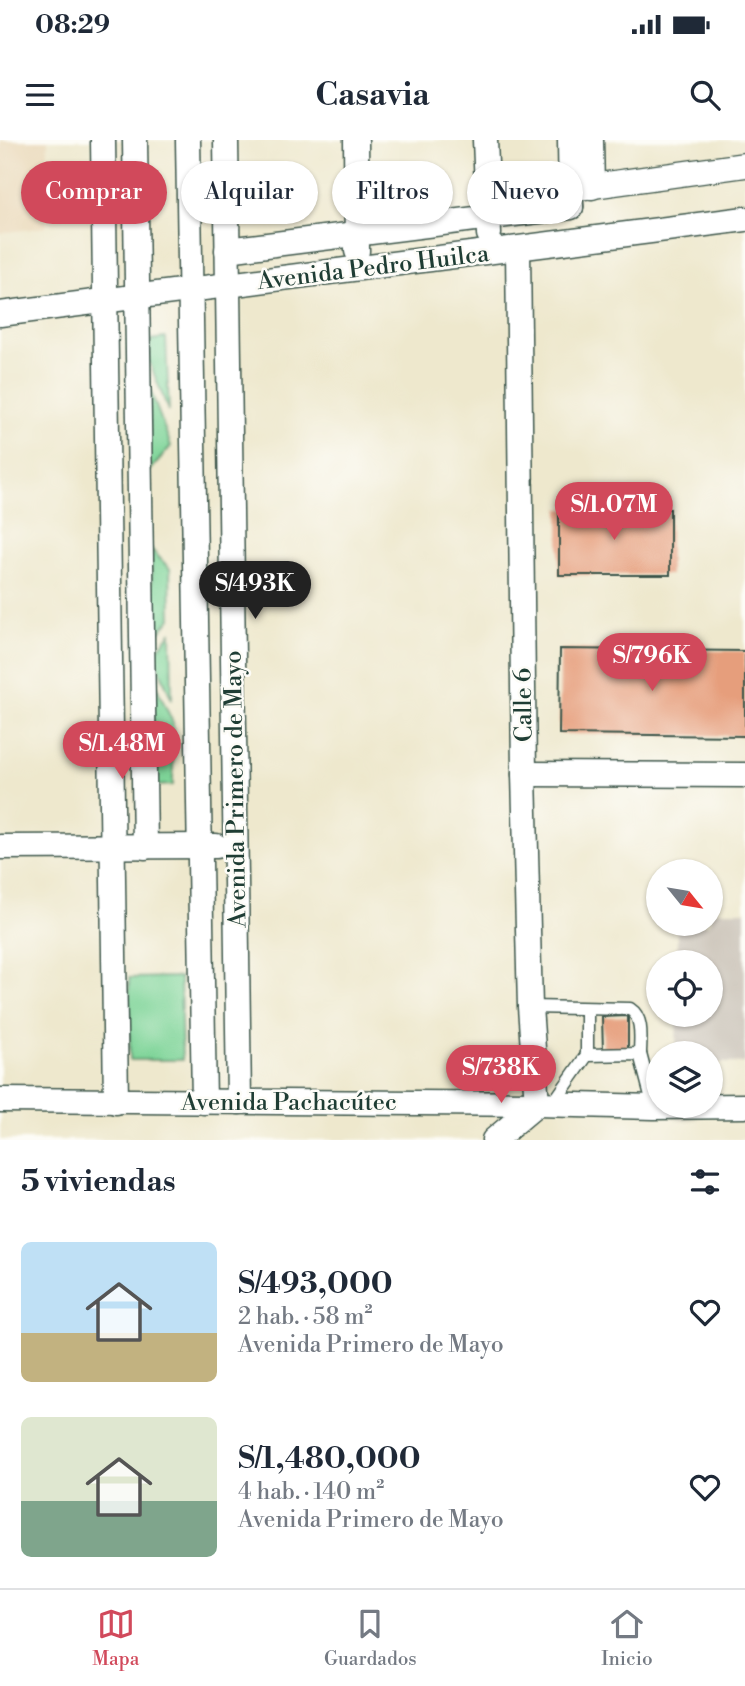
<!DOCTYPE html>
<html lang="es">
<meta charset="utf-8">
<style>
body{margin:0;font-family:"Libre Bodoni",serif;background:#f6f6f7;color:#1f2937;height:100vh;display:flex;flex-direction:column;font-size:26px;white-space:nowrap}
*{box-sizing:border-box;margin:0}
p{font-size:23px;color:#747a83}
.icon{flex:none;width:38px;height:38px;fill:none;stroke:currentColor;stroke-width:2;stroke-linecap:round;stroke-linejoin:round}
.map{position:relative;height:1000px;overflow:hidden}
.sheet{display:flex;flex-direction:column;background:#fff;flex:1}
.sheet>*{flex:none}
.guide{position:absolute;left:21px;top:21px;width:704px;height:63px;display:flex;gap:14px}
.needle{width:46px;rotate:120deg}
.fabs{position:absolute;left:646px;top:719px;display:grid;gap:14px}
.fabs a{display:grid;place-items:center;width:77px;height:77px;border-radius:50%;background:#fff;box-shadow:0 2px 5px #0004;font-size:35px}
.price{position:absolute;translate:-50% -60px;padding:0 16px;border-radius:24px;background:#d1495b;color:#fff;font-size:23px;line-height:46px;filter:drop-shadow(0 2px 4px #0008)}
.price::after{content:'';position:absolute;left:50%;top:42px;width:21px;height:16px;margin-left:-10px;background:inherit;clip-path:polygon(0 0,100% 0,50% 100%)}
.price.active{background:#222;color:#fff}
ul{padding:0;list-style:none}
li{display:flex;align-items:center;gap:21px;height:175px;padding:0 21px}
li span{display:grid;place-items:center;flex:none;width:196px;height:140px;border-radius:10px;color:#555}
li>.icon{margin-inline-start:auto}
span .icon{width:84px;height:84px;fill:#fffc;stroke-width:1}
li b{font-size:30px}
h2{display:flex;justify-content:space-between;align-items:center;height:84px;padding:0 21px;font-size:30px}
.pill{padding:0 24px;border-radius:32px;background:#fff;box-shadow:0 2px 5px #0004;font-size:24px;line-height:63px}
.pill.active{background:#d1495b;color:#fff}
.status{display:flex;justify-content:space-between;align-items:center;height:49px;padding:0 35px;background:#fff;direction:ltr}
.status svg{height:19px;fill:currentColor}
header{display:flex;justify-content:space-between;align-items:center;height:91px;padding:0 21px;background:#fff;font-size:32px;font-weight:700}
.tabs{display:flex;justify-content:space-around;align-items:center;height:98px;border-top:2px solid #e0e1e3;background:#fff;font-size:19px;color:#747a83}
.tabs a{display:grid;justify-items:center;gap:4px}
.tabs .active{color:#d1495b}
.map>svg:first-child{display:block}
.built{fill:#ead9ba}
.industrial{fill:#cac3b8}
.green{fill:#7ed498;stroke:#4e8866;stroke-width:2}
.building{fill:#e69e7b}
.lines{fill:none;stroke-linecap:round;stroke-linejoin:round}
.lane-casing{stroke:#3e574b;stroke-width:15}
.street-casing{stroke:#3e574b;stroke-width:27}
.lane{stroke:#fff;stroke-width:12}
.street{stroke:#fff;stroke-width:24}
.labels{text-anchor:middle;stroke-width:5;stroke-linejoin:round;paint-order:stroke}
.street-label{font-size:24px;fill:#1f3d34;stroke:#fdfcf7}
</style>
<div class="status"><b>08:29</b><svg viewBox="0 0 49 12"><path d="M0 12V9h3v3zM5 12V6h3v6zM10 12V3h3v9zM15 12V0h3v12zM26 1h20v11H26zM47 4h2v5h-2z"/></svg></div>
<header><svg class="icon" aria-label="menu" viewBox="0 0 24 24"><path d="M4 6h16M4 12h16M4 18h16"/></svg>Casavia<svg class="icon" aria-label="search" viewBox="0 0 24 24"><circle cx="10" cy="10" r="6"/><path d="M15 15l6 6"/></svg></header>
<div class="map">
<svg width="745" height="1000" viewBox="0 0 745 1000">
<rect width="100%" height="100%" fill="#fdfcf7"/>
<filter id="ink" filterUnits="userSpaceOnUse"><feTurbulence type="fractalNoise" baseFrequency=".0143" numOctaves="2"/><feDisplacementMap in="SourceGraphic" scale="14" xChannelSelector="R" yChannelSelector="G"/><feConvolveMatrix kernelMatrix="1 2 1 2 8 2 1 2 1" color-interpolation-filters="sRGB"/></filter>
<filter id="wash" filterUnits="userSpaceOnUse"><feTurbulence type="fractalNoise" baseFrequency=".00686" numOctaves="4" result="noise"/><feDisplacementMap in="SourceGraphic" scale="28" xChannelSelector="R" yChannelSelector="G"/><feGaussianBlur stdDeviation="1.57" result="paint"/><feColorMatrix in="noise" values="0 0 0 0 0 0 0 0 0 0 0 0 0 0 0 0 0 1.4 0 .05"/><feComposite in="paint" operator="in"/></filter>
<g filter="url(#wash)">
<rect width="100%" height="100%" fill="#eee8cd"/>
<path class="built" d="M 0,0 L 48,0 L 46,87 L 0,93 Z"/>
<path class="industrial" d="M 711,771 L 745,771 L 745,923 L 711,923 L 710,914 L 676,913 L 677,875 L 710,875 L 710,822 L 677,822 L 677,784 L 710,784 Z"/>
<g class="green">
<path d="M 166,198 L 169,272 L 149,221 L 150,200 Z"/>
<path d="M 149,247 L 171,306 L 150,331 Z"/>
<path d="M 151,409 L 170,429 L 171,478 L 153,500 Z"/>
<path d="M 171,493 L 172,560 L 153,514 Z"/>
<path d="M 153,539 L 173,583 L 173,645 L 154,646 Z"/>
<path d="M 180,837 L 182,920 L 130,920 L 129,838 Z"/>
</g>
<g id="blocks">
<g class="building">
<rect x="559" y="369" width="111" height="66"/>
<path d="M 560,509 L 745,511 L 745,596 L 559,594 Z"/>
<path d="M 628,876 L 628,910 L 603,911 L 602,877 Z"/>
</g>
</g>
</g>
<g filter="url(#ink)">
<use href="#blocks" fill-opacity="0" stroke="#3e574b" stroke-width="2"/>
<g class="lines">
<defs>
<g id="lane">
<path d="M 530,867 L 630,869 C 644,878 640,900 640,914"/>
<path d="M 587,869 L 587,915"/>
<path d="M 552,965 L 587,915 L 640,914 L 654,967"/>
</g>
<g id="street">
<path d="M 103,0 L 116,962"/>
<path d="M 135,0 L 145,707"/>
<path d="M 188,0 L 204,962"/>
<path d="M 226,0 L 239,962"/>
<path d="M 356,0 L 357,111"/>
<path d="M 485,0 L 489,94"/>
<path d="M 570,0 L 571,66"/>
<path d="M 591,0 L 592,47"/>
<path d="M 571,49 L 745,25"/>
<path d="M 227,110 L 571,67"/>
<path d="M 0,174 L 745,79"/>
<path d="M 524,634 L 745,635"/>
<path d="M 0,707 L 216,706"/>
<path d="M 0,960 L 537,964 L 654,967 L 745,966"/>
<path d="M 494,1000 L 537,964 L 530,867 L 524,634 L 518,109"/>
</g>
</defs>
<use href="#lane" class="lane-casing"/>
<use href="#street" class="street-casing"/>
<use href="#lane" class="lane"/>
<use href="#street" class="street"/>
</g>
</g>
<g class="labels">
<g class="street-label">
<text transform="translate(373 127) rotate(-7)" y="8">Avenida Pedro Huilca</text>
<text transform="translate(523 565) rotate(-91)" y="8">Calle 6</text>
<text transform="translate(235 649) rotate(-91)" y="8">Avenida Primero de Mayo</text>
<text x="289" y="970">Avenida Pachacútec</text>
</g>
</g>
</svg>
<div class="fabs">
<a><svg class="needle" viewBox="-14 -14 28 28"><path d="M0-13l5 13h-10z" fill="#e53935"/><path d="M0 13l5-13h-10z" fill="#747a83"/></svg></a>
<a><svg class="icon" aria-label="locate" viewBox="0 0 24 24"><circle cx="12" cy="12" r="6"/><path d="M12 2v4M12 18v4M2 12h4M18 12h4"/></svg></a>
<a><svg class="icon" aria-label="layers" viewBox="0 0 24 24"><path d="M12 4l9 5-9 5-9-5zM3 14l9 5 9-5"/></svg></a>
</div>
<b class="price" style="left:614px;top:402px">S/1.07M</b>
<b class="price active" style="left:255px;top:481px">S/493K</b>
<b class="price" style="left:652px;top:553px">S/796K</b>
<b class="price" style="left:122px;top:641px">S/1.48M</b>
<b class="price" style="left:501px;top:965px">S/738K</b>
<div class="guide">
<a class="pill active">Comprar</a>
<a class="pill">Alquilar</a>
<a class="pill">Filtros</a>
<a class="pill">Nuevo</a>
</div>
</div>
<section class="sheet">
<h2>5 viviendas<svg class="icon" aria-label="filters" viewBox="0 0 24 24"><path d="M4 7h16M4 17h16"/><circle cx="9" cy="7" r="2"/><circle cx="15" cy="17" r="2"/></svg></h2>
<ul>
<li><span style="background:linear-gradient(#bfe0f5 65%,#c2b280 0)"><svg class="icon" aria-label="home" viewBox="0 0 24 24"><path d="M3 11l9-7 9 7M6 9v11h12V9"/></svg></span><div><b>S/493,000</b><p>2 hab. · 58 m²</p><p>Avenida Primero de Mayo</p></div><svg class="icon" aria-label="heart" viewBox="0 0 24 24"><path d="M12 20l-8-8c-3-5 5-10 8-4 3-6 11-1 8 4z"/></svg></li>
<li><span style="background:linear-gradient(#dfe7d0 60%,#7fa58c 0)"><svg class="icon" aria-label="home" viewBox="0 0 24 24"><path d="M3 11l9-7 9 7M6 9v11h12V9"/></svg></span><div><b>S/1,480,000</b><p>4 hab. · 140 m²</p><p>Avenida Primero de Mayo</p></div><svg class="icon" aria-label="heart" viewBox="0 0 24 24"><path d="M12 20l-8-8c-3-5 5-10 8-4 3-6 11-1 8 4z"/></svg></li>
</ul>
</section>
<nav class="tabs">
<a class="active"><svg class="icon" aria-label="map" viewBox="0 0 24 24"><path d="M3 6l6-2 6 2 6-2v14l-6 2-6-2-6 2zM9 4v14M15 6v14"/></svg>Mapa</a>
<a><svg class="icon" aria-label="saved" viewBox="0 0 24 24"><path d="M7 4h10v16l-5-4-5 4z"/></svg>Guardados</a>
<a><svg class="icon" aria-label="home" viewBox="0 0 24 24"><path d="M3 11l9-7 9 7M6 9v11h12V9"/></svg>Inicio</a>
</nav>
